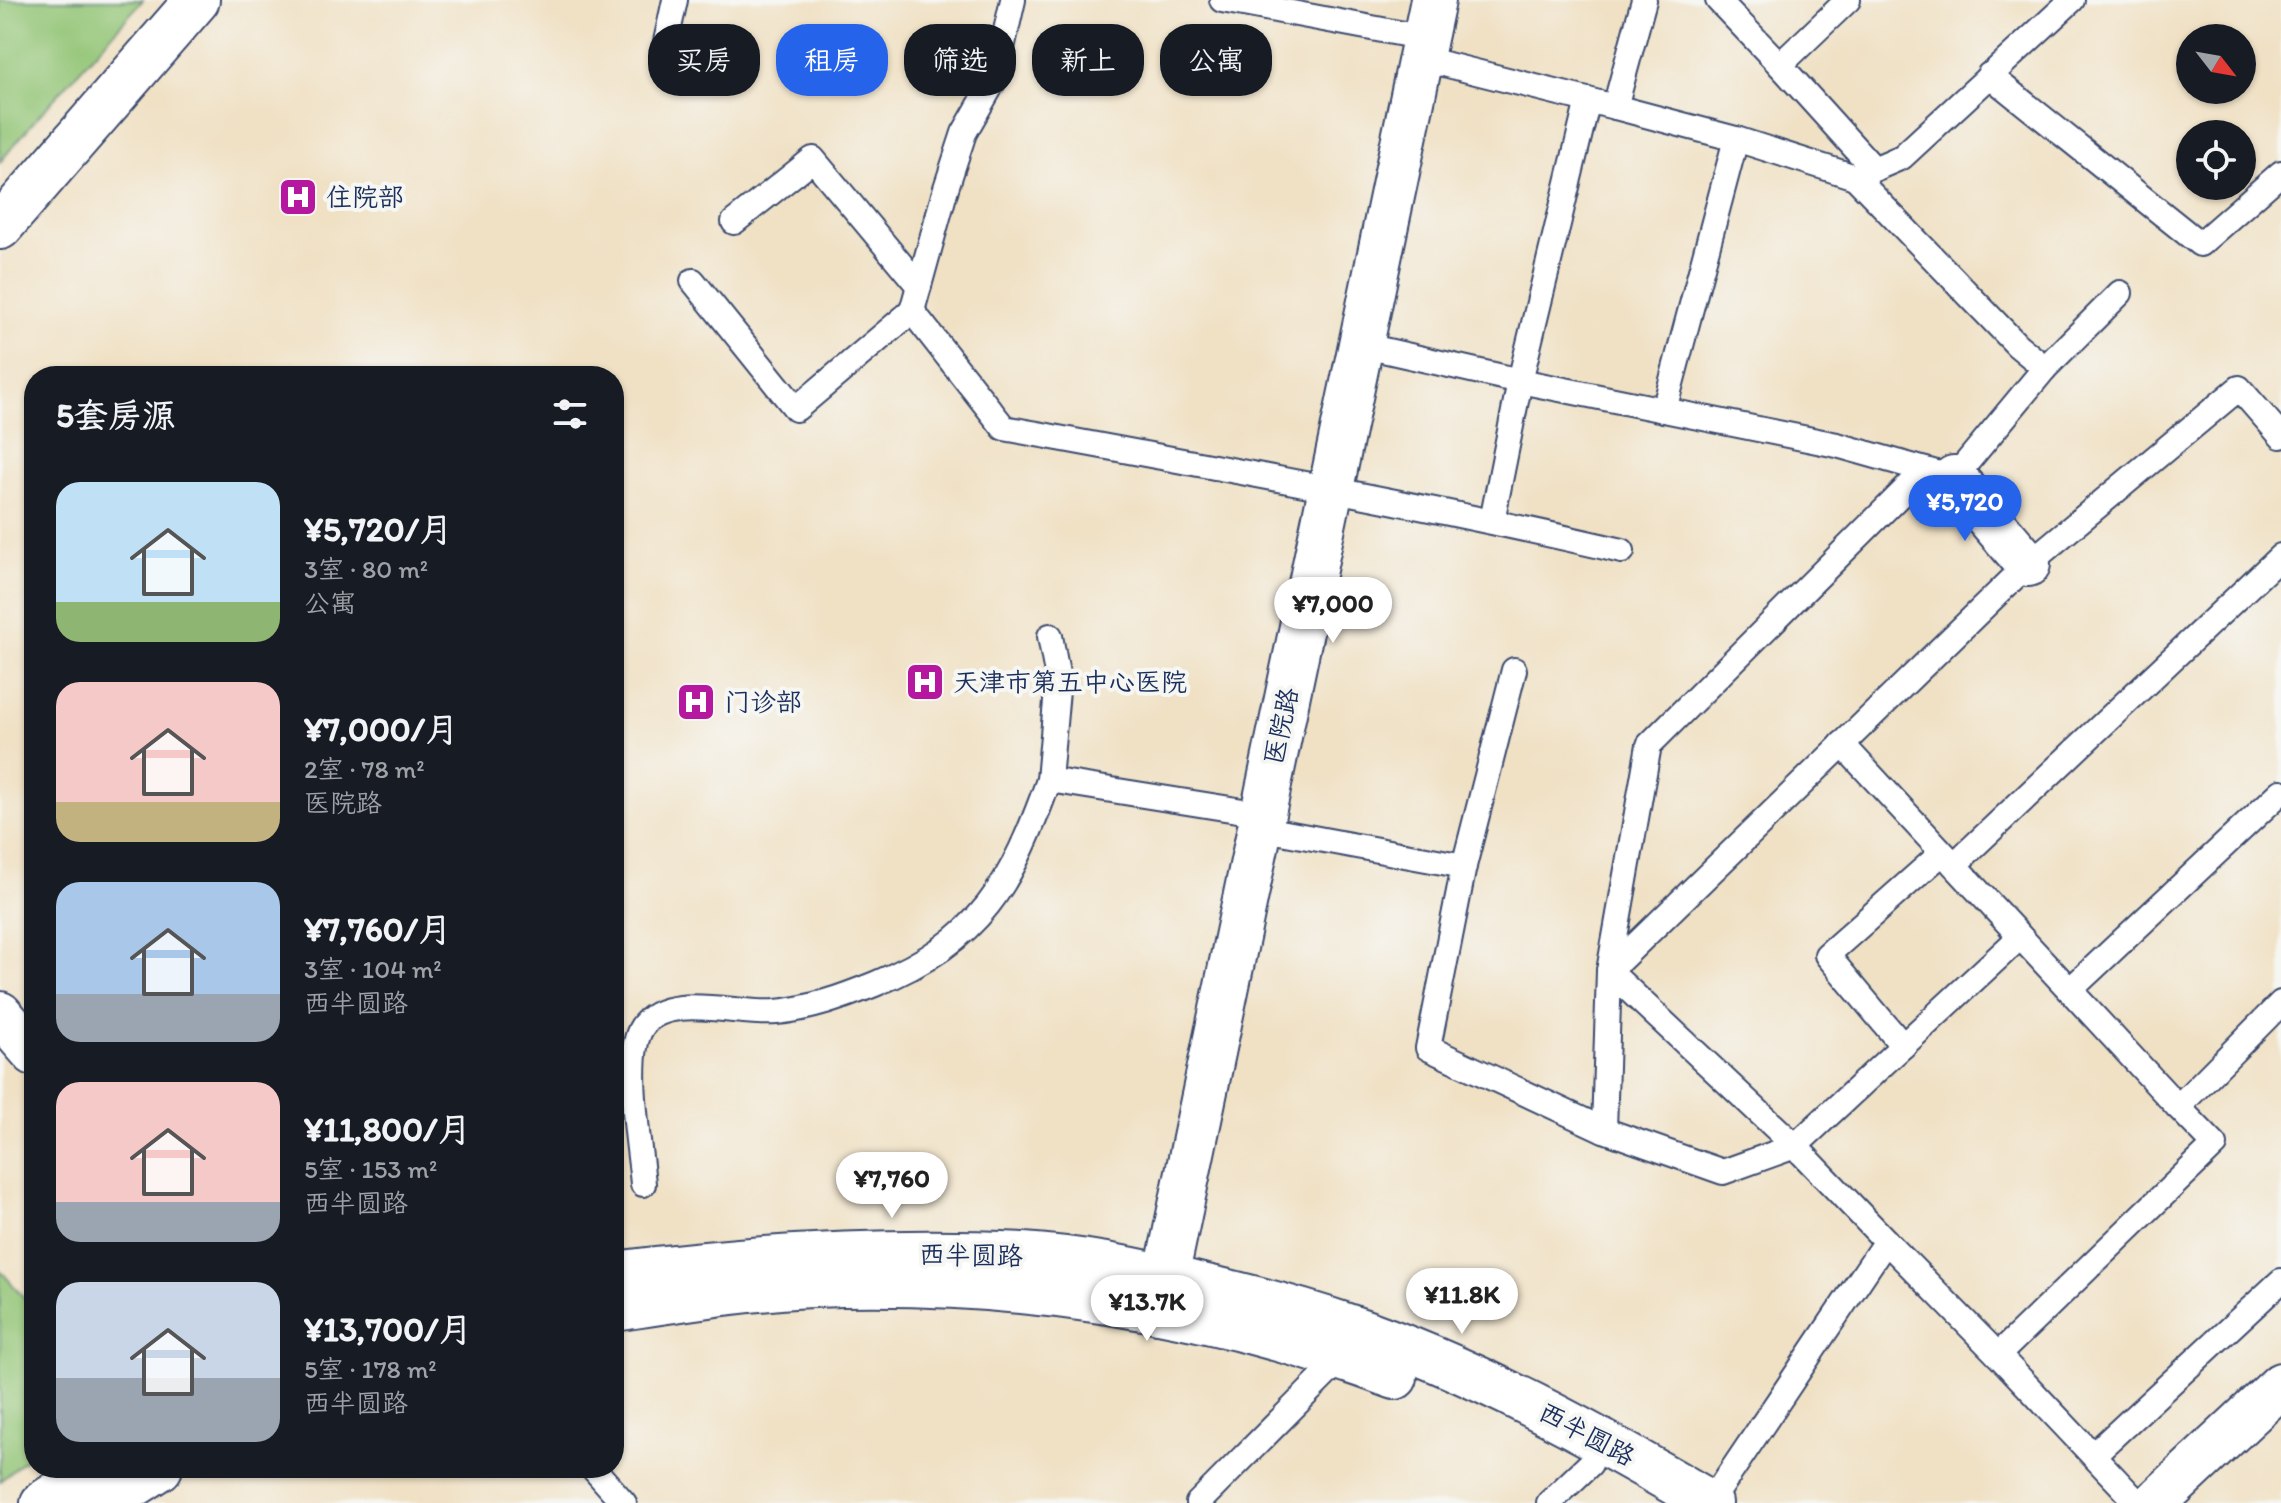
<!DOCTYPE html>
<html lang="zh">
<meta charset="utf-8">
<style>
body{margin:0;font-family:Itim,"LXGW WenKai TC",sans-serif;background:#20242c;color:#f1f3f6;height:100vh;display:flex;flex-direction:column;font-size:30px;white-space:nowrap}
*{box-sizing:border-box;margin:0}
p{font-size:26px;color:#9ea1a6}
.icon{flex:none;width:44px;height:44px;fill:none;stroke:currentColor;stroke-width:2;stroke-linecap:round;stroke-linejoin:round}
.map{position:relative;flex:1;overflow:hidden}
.details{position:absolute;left:24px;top:366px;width:600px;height:1112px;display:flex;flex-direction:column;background:#171b24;border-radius:32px;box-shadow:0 2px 6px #0004}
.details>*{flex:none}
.hud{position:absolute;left:648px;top:24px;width:760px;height:72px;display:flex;gap:16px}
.needle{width:52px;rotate:121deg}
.fabs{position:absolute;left:2176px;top:24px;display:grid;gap:16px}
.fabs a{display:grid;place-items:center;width:80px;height:80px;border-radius:50%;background:#171b24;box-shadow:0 2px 6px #0004;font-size:40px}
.price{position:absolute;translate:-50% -68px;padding:0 18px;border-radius:28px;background:#fff;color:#222;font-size:26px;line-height:52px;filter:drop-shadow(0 2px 4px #0008)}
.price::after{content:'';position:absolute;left:50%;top:48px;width:24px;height:18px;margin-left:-12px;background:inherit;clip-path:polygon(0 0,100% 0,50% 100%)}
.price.selected{background:#2563eb;color:#fff}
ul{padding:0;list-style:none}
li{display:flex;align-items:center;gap:24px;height:200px;padding:0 32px}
li span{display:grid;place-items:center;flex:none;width:224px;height:160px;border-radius:24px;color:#555}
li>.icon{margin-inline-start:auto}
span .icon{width:96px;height:96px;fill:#fffc;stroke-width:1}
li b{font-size:34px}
h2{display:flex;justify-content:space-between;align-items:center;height:96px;padding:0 32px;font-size:34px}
.pill{padding:0 28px;border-radius:32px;background:#171b24;box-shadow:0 2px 6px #0004;font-size:28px;line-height:72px}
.pill.selected{background:#2563eb;color:#fff}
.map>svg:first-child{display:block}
.green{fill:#93c576;stroke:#577a6a;stroke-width:2}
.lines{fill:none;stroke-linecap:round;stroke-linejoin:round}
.service-casing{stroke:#3b4a6d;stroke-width:28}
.minor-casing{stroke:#3b4a6d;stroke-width:48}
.tertiary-casing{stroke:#3b4a6d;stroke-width:48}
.service{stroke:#fff;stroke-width:24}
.minor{stroke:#fff;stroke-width:44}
.tertiary{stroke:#fff;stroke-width:44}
.labels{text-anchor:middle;stroke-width:8;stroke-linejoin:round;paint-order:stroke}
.poi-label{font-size:26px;fill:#1b2f5e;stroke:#f6f6f2;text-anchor:start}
.street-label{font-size:26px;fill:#1b2f5e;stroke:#f6f6f2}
</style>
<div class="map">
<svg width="2281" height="1503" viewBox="0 0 2281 1503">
<rect width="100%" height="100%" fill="#f6f6f2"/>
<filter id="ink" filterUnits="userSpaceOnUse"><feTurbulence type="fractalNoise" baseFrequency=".0125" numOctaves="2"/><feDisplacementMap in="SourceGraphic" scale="16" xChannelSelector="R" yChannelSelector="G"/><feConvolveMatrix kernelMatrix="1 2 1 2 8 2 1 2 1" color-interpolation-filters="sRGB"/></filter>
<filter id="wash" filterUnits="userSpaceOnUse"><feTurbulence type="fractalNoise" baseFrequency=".006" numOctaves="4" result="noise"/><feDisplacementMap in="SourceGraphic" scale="32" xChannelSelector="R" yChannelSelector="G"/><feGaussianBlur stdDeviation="1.8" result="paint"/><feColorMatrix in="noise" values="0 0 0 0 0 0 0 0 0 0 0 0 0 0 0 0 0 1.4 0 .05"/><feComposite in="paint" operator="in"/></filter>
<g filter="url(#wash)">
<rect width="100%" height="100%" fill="#f0e1c5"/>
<g class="green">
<path d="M 0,0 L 143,0 L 35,120 L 0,162 Z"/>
<path d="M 0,1270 L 34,1309 L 34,1452 L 0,1481 Z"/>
</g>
</g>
<g filter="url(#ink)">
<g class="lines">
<defs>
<g id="service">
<path d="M 1222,0 L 1425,38"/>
<path d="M 1718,0 L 1780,65"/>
<path d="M 1848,0 L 1780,65 L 1874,169"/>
<path d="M 664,51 L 675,0"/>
<path d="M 1420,58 L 1615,107 L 1644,0"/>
<path d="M 1989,75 L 2200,244 L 2281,173"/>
<path d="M 1615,107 L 1736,139 L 1855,177 L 1902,157 L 2072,0"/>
<path d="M 1855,177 L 2017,345 L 2045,368"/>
<path d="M 734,222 L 813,159 L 919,286"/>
<path d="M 693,281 L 796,409 L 912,311 L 1004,428 C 1210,466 1417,503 1622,551"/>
<path d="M 912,311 L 946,188 L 964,133 L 995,79 L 1013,0"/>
<path d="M 1361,345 L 1520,381 L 1837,445 L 1954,478 L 2045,368 L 2120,293"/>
<path d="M 1664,410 L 1736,139"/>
<path d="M 1925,470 L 1649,745 L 1609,971 L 1604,1130 L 1723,1172 L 1795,1146 L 2020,937"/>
<path d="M 1492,521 L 1520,381 L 1588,100"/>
<path d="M 1050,636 L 1058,679 L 1049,780 L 1262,814"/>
<path d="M 1842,744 L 2178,1107 L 2281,1003"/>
<path d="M 1259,828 L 1464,866 L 1428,1048 L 1604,1130"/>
<path d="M 1954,865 L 2281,556"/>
<path d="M 1464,866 L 1514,670"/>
<path d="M 2070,990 L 2281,792"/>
<path d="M 1903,1046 L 1827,955 L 1942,853"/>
<path d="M 643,1184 C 640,1148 623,1056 642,1027 C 666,991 739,1016 776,1012 C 810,1009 843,997 875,984 C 982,940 1011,885 1049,780"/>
<path d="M 1886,1241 L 1998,1355 L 2215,1145 L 2178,1107"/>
<path d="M 1998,1355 L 2138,1503"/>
<path d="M 2093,1455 L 2281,1281"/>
<path d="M 593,1468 L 624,1503"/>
<path d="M 1198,1503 L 1343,1357"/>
<path d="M 1549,1503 L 1590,1464"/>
<path d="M 1710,1503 L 1886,1241 L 1795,1146 L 1609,971 L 2028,564 L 2239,388 L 2281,436"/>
</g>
<g id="minor">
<path d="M 0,227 L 197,0"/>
<path d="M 1954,478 L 2028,564"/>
<path d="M 0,1014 L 34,1053"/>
</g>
<g id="tertiary">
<path d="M 614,1274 C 750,1257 887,1248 1024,1255 C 1084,1259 1144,1271 1202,1286 C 1251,1297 1300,1310 1347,1326 C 1475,1369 1595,1436 1710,1503"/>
<path d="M 614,1309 C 680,1299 746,1288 812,1285 C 1009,1277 1211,1308 1395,1377"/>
<path d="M 1159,1311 L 1433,0"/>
<path d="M 43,1503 L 96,1468"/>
<path d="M 106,1503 L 160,1468"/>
<path d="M 2155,1503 L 2281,1385"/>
</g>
</defs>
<use href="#service" class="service-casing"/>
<use href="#minor" class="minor-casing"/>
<use href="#tertiary" class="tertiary-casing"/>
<use href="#service" class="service"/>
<use href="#minor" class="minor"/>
<use href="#tertiary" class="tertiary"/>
</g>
</g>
<defs>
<symbol id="hospital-square" viewBox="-11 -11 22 22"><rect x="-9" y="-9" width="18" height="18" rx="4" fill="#b5179e" stroke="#f6f6f2"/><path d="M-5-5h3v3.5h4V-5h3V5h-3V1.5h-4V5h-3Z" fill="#fff"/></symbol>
</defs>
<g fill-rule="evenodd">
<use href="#hospital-square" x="276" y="175" width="44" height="44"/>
<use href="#hospital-square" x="903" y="660" width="44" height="44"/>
<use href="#hospital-square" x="674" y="680" width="44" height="44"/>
</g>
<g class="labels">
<g class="poi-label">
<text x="326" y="206">住院部</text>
<text x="953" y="691">天津市第五中心医院</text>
<text x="724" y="711">门诊部</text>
</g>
<g class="street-label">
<text transform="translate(1281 726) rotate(-78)" y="9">医院路</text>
<text transform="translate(971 1255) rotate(1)" y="9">西半圆路</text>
<text transform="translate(1587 1434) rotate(28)" y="9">西半圆路</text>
</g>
</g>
</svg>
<div class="fabs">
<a><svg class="needle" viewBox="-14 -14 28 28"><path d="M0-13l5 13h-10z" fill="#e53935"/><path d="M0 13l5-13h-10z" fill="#9ea1a6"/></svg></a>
<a><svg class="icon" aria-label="locate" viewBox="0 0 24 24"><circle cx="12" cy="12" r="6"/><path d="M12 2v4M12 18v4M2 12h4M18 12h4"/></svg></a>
</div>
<b class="price selected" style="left:1965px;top:543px">¥5,720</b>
<b class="price" style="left:1333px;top:645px">¥7,000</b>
<b class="price" style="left:892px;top:1220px">¥7,760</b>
<b class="price" style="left:1462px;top:1336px">¥11.8K</b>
<b class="price" style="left:1147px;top:1343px">¥13.7K</b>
<div class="hud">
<a class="pill">买房</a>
<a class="pill selected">租房</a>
<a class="pill">筛选</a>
<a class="pill">新上</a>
<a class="pill">公寓</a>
</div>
<section class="details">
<h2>5套房源<svg class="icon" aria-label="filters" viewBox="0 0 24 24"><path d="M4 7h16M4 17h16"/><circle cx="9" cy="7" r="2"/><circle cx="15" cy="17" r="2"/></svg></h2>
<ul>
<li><span style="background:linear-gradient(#bfe0f5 75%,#8fb573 0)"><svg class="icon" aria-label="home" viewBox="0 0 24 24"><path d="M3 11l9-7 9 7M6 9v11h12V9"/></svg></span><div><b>¥5,720/月</b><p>3室 · 80 m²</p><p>公寓</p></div></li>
<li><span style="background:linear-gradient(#f6c9c9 75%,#c2b280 0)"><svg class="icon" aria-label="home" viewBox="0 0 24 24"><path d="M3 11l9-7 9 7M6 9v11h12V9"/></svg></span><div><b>¥7,000/月</b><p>2室 · 78 m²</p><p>医院路</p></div></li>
<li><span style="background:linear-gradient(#a9c7e8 70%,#9aa5b1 0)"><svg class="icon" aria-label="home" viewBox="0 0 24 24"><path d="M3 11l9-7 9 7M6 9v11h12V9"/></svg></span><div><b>¥7,760/月</b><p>3室 · 104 m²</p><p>西半圆路</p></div></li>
<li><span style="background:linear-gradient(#f6c9c9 75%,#9aa5b1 0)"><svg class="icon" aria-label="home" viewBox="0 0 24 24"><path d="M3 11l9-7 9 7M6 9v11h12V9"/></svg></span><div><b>¥11,800/月</b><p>5室 · 153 m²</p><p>西半圆路</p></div></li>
<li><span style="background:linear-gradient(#c9d6e8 60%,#9aa5b1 0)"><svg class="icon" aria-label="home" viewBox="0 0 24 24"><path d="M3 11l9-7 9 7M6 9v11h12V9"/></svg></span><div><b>¥13,700/月</b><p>5室 · 178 m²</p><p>西半圆路</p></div></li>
</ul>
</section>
</div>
